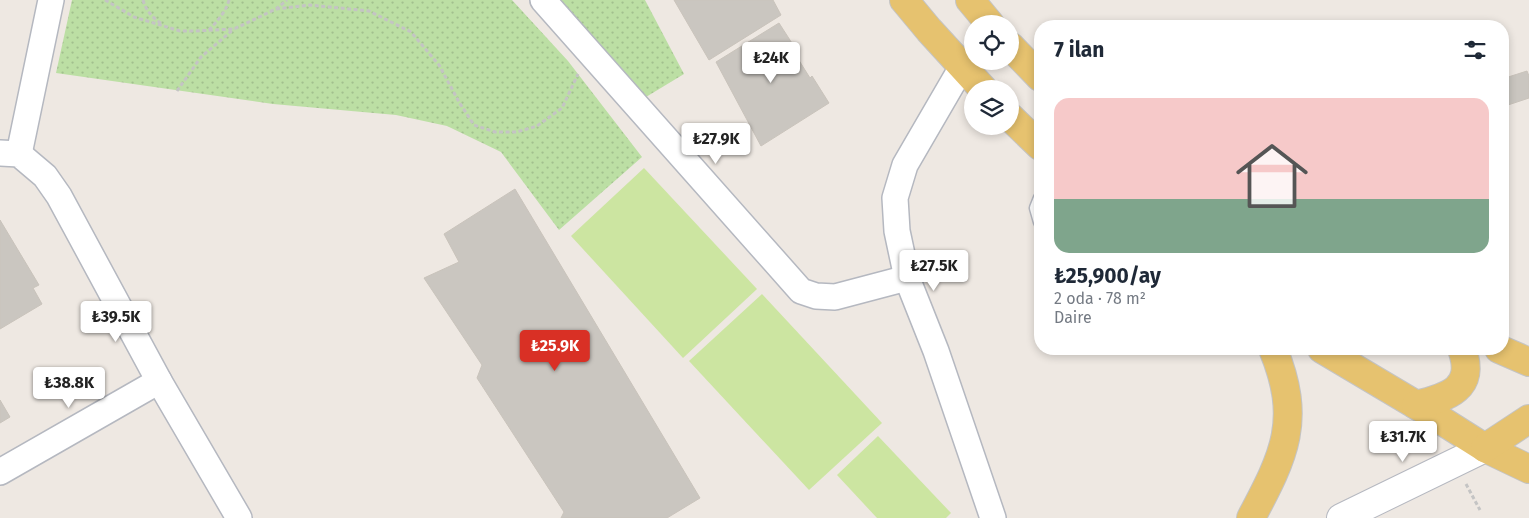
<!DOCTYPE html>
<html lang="tr">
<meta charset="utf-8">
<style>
body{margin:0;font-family:"Fira Sans",sans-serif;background:#f2f2f3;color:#1f2937;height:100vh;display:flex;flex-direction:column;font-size:19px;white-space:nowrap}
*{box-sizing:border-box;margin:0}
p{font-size:16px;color:#747a83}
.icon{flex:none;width:28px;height:28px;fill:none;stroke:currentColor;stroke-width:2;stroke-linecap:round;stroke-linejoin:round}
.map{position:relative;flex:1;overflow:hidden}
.sheet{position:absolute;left:1034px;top:20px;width:475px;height:335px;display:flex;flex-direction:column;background:#fff;border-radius:20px;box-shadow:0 2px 8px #0003}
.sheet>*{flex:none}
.controls{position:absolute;left:964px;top:15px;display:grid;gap:10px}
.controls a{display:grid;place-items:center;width:55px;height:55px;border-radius:50%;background:#fff;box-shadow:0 2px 8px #0003;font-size:25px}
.price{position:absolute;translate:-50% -42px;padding:0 11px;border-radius:5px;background:#fff;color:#222;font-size:16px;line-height:32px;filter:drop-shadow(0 1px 2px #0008)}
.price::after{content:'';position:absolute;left:50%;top:30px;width:15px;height:11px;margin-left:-8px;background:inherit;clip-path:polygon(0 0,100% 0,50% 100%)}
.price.selected{background:#d93025;color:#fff}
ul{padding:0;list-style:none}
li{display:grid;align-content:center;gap:10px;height:265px;padding:0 20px}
li span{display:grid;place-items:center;height:155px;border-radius:15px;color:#555}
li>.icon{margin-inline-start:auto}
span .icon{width:90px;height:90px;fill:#fffc;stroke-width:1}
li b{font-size:21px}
h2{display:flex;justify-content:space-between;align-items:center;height:60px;padding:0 20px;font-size:21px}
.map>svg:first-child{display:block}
.park{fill:url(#park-dots)}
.pitch{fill:#cce5a1}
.building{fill:#cac6c0;stroke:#c9c3bb}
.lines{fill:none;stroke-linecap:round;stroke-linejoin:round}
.service-casing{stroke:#b5b8c0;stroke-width:15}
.minor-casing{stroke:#b5b8c0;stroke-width:28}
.secondary-casing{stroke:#b5b8c0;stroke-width:30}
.primary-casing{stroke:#c4c4c4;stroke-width:30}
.path{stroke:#c4c4c4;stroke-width:3;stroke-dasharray:4 2.5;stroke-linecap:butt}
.service{stroke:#fff;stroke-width:12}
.minor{stroke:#fff;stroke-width:25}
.secondary{stroke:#fff;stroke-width:28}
.primary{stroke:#e6c26f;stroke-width:28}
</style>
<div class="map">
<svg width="1529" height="518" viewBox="0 0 1529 518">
<defs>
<pattern id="park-dots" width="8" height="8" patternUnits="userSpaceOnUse" patternTransform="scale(1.25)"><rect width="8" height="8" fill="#bcdfa4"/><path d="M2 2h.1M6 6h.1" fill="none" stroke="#a2c08e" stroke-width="1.8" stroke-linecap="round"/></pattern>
</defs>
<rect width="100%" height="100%" fill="#eee8e2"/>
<g class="park">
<path d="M 72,0 L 512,0 L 568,61 L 642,157 L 559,230 L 501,152 L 447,126 L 396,115 L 273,104 L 56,73 Z"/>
<path d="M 549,0 L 645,0 L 684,74 L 641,100 Z"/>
</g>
<g class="pitch">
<path d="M 644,168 L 757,289 L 683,358 L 571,236 Z"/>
<path d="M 762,294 L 882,423 L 809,490 L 689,361 Z"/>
<path d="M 878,436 L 951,513 L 946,518 L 877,518 L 837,475 Z"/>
</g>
<g class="building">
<path d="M 674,0 L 773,0 L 781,15 L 709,60 Z"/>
<path d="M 779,23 L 797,51 L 795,54 L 810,78 L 812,76 L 829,103 L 761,146 L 716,62 Z"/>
<path d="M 1527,71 L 1529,76 L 1529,98 L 1502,107 L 1502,79 Z"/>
<path d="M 515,189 L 700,498 L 667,518 L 561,518 L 564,512 L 477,378 L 482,365 L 424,278 L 459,262 L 444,234 Z"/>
<path d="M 0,220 L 39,285 L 33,288 L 42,304 L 0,329 Z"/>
<path d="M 0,400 L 10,417 L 0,423 Z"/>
</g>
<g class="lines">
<defs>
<path id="service" d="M 1040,198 L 1036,208 L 1040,222"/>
<g id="minor">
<path d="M 543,0 L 801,291 L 816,296 L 835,297 L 907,278"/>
<path d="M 962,67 L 905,165 L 895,198 L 897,231 L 907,278 L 936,351 L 993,518"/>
<path d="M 0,153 L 19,154 L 45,176 L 59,196 L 159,381 L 239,518"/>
<path d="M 19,154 L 51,0"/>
<path d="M 0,472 L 159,381"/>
</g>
<path id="secondary" d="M 1341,518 L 1485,448"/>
<g id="primary">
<path d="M 904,0 L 929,30 L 983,89"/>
<path d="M 970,0 L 990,24"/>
<path d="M 1010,46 L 1040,77"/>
<path d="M 1010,117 L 1040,146"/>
<path d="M 1322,349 L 1428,412 L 1485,448 L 1529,469"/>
<path d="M 1499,349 L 1529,362"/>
<path d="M 1416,405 C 1448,397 1476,389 1462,349"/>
<path d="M 1485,448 L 1529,419"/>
<path d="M 1251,518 C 1285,454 1302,420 1273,349"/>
</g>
</defs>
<use href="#service" class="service-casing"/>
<use href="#minor" class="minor-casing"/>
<use href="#secondary" class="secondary-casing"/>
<use href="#primary" class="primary-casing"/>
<g class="path">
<path d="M 105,0 L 134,17 L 180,31 L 194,31 L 234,29 L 276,9 L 287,0"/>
<path d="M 143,0 C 146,11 153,18 162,24"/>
<path d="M 276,9 L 310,5 L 369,11 L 411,32 L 439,65 L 459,102 L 474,125 L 495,132 L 517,132 L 537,126 L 562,108 L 578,74"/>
<path d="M 209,30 C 217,21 226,12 229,0"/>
<path d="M 177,91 L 201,57 L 234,29"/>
<path d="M 1466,484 L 1480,510"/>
</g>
<use href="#service" class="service"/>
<use href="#minor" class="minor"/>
<use href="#secondary" class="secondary"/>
<use href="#primary" class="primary"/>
</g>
</svg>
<div class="controls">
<a><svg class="icon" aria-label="locate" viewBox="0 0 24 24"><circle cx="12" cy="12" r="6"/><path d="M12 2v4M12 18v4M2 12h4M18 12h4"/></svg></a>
<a><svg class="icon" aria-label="layers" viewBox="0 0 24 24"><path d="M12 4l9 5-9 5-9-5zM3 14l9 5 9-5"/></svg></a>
</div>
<b class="price" style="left:771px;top:84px">₺24K</b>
<b class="price" style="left:716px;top:165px">₺27.9K</b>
<b class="price" style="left:934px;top:292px">₺27.5K</b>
<b class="price" style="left:116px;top:343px">₺39.5K</b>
<b class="price selected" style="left:555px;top:372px">₺25.9K</b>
<b class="price" style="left:69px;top:409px">₺38.8K</b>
<b class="price" style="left:1403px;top:463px">₺31.7K</b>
<section class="sheet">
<h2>7 ilan<svg class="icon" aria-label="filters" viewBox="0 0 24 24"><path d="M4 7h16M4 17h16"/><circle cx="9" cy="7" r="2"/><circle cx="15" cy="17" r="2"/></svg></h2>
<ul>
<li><span style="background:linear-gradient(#f6c9c9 65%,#7fa58c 0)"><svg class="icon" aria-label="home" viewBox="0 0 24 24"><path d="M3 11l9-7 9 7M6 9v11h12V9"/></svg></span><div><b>₺25,900/ay</b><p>2 oda · 78 m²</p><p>Daire</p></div></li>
</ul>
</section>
</div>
